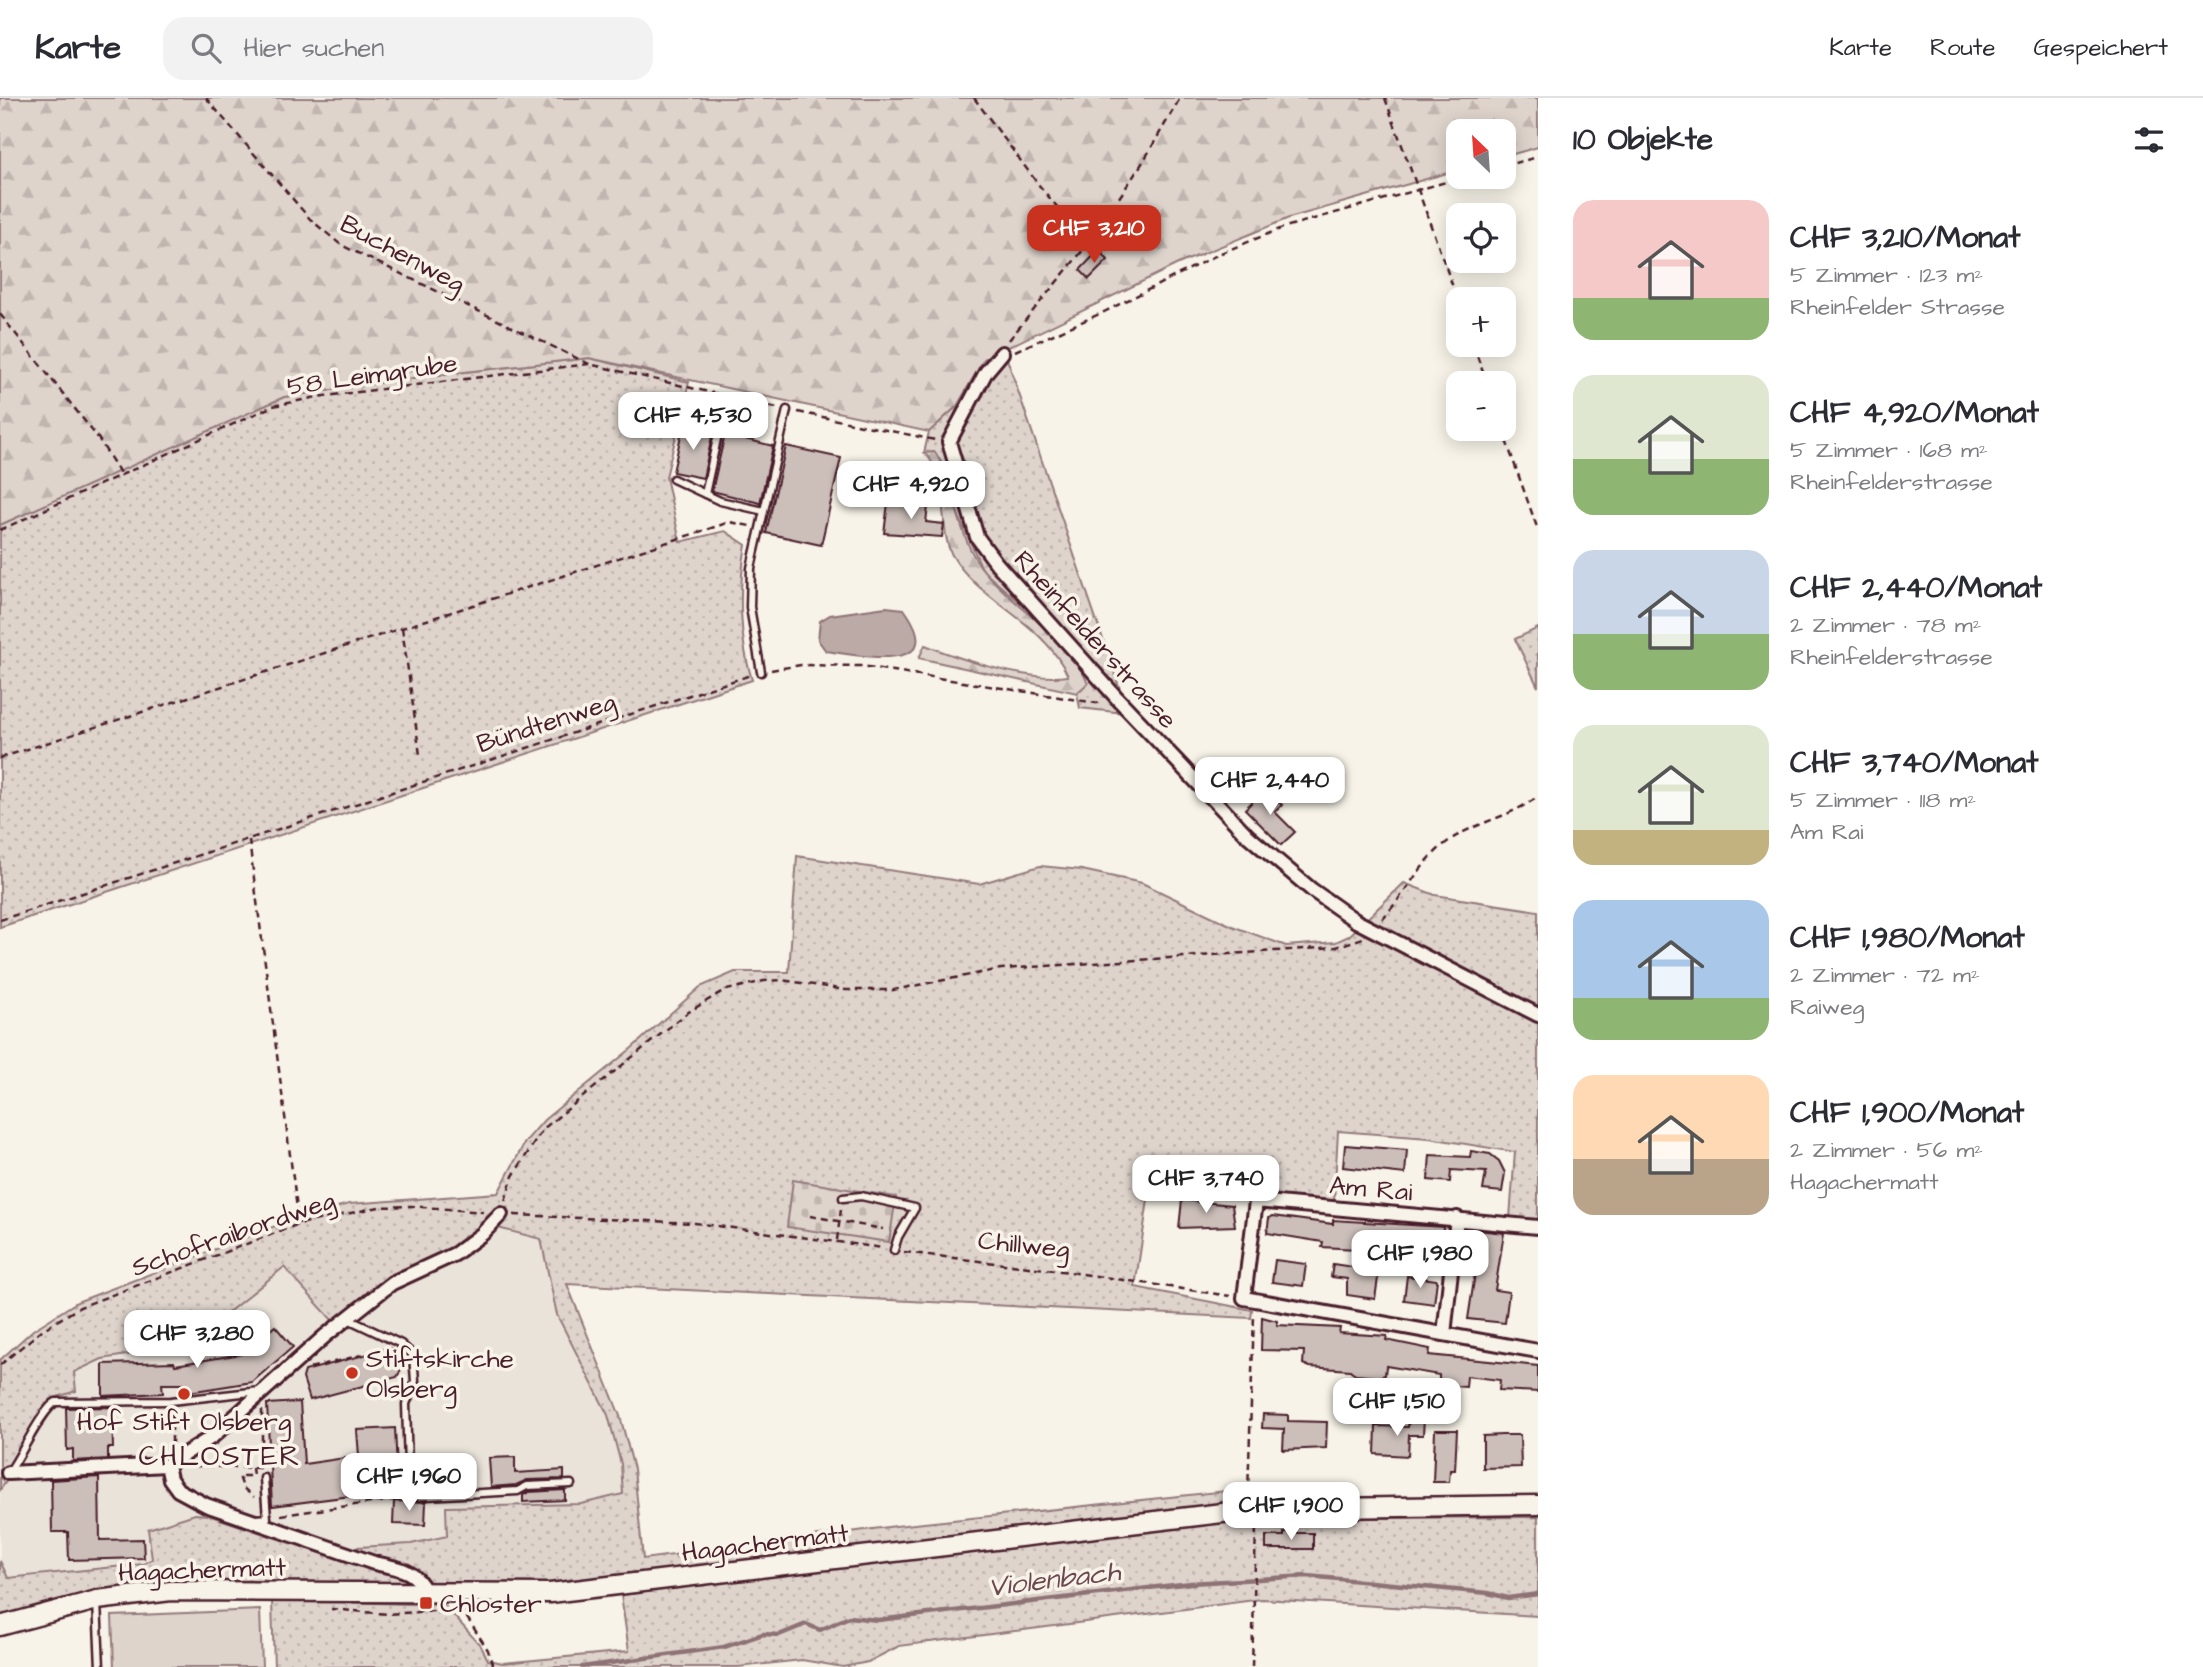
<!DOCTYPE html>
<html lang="de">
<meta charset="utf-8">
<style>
body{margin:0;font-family:"Architects Daughter",sans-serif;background:#f2f2f3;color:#2b2b33;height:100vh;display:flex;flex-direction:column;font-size:26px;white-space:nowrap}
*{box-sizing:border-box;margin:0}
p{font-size:23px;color:#7c7c81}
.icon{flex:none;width:38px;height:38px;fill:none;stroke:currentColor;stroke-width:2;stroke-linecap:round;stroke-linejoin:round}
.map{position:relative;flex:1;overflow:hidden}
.drawer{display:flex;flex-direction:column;background:#fff;width:665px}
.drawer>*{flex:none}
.needle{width:46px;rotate:335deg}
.fabs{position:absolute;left:1446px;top:21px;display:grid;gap:14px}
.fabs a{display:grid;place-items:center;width:70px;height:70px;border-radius:14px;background:#fff;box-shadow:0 4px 18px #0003;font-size:35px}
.price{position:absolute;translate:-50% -60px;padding:0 16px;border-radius:14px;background:#fff;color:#222;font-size:23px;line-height:46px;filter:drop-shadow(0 2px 4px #0008)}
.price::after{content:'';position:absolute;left:50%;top:42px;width:21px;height:16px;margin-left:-10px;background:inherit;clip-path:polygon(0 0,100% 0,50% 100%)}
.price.active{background:#c8321e;color:#fff}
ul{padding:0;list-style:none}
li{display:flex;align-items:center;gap:21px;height:175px;padding:0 35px}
li span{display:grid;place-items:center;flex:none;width:196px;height:140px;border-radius:21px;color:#555}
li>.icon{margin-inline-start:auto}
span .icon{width:84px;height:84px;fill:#fffc;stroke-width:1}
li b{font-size:30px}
h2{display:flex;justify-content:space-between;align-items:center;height:84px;padding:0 35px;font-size:30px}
header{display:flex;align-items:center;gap:42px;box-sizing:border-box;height:98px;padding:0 35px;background:#fff;border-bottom:2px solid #e1e1e2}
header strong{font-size:33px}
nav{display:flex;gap:38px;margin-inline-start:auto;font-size:24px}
.search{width:490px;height:63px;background:#f2f2f3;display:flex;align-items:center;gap:18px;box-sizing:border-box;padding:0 24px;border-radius:21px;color:#7c7c81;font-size:26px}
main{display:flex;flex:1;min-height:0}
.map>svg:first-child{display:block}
.built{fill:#eae3da}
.grass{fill:url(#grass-dots);stroke:#947a7c;stroke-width:2;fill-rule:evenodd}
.forest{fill:url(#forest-firs);stroke:#947a7c;stroke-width:2}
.cemetery{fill:url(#cemetery-stones);stroke:#947a7c;stroke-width:2}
.pitch{fill:#ded4cc;stroke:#947a7c;stroke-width:2}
.water{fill:#bcaaa7;stroke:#8e7275;stroke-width:2}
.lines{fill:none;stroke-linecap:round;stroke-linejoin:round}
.stream{stroke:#8e7275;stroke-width:4.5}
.building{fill:#ccbfb9;stroke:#4a1f2b;stroke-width:2}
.lane-casing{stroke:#4a1f2b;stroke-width:11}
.street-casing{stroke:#4a1f2b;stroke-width:18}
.secondary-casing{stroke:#4a1f2b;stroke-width:23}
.path{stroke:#4a1f2b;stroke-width:2.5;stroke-dasharray:7 5;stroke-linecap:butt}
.lane{stroke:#f7f3e8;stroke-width:6}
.street{stroke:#f7f3e8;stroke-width:12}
.secondary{stroke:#f7f3e8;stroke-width:18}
.poi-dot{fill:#c8321e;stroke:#f7f3e8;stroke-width:2.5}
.labels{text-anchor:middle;stroke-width:7;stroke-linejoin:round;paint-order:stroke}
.street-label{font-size:26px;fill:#4a1f2b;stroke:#f7f3e8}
.poi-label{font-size:26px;fill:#4a1f2b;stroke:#f7f3e8;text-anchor:start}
.neighbourhood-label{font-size:28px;letter-spacing:2px;fill:#4a1f2b;stroke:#f7f3e8}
.water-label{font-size:28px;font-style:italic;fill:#6c4950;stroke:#f7f3e8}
</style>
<header>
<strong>Karte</strong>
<div class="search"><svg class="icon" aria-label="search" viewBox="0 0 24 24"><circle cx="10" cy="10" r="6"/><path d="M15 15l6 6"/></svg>Hier suchen</div>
<nav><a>Karte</a><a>Route</a><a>Gespeichert</a></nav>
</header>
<main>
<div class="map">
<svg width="1538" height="1569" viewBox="0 0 1538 1569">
<defs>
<pattern id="grass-dots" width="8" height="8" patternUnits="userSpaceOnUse" patternTransform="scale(1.75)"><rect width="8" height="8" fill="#ded4cc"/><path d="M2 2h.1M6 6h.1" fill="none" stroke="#c0b6af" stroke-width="1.8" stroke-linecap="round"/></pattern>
<pattern id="forest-firs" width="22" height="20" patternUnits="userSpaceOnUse" patternTransform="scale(1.75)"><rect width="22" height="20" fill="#ded4cc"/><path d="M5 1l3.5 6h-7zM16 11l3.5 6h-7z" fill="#c0b6af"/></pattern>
<pattern id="cemetery-stones" width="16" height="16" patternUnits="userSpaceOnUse" patternTransform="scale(1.75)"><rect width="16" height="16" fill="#ded4cc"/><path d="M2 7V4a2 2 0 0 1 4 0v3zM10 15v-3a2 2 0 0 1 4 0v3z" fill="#c0b6af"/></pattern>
</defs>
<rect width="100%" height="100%" fill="#f7f3e8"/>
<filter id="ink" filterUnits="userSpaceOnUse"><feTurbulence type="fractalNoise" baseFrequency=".0143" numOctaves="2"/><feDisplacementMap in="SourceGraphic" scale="14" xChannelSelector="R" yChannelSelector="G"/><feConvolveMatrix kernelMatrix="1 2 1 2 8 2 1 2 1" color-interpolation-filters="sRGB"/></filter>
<g filter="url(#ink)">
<path class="built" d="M 498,1130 L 541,1140 L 557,1217 L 608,1317 L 621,1366 L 623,1396 L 581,1406 L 446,1410 L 447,1438 L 411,1446 L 358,1449 L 356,1467 L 195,1416 L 152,1461 L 143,1466 L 7,1480 L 0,1463 L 0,1392 L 16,1370 L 42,1314 L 74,1275 L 102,1261 L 188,1247 L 285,1169 L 333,1222 L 358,1218 L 406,1183 L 460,1161 Z"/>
<g class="grass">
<path d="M 1004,252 L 1121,594 L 1134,608 L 1124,615 L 1080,610 L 1077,595 L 1087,585 L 1027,511 L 983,473 L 957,414 L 947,374 L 935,354 L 924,355 L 929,334 L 957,308 L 984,261 Z"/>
<path d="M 589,260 L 689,284 L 666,379 L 680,444 L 725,433 L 746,447 C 738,490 739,540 752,582 L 0,829 L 0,427 L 284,299 L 420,279 Z"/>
<path d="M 1538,530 L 1538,589 L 1515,541 Z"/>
<path d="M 797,758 L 979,786 L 1040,768 L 1082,772 L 1142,785 L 1232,828 L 1286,848 L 1336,844 L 1349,838 L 1404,785 L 1435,797 L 1538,813 L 1538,1124 L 1510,1120 L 1515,1054 L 1429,1040 L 1338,1033 L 1334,1104 L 1250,1097 L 1149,1095 L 1135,1189 L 1252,1212 L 1251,1220 L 567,1186 L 620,1318 L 634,1371 L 643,1461 L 896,1428 L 1245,1391 L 1244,1405 L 568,1485 L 516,1487 L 178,1484 L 121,1489 L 0,1519 L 0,1463 L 8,1480 L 143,1466 L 152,1461 L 148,1431 L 195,1416 L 208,1417 L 356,1467 L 358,1449 L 411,1446 L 447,1438 L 446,1409 L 581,1406 L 623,1396 L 621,1366 L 608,1317 L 557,1217 L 541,1141 L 498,1130 L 460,1161 L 406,1183 L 358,1218 L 332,1222 L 284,1169 L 188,1247 L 102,1261 L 74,1274 L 76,1293 L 51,1301 L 16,1370 L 0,1392 L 0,1262 L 33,1232 L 77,1204 L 299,1119 L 349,1106 L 498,1095 L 525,1044 L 544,1022 L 632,950 L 700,889 L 735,874 L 789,874 ZM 895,1099 L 889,1143 L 841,1135 Z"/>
<path d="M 1538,1419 L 1538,1518 L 1262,1501 L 899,1548 L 868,1564 L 843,1569 L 802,1562 L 738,1569 L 274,1569 L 272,1502 L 444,1507 L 481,1548 L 488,1562 L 503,1565 L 629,1553 L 621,1497 L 1232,1421 Z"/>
</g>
<g class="forest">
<path d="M 0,0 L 1538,0 L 1538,49 L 1503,59 L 1503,33 L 1458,33 L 1458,72 L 1289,120 L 1178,166 L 984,261 L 957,308 L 929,334 L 589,260 L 420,279 L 284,299 L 0,427 Z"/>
<path d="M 935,354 C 956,389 958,444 985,474 C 1018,512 1066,538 1088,585 L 1077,595 L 919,560 L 925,547 C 963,562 1028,584 1068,578 C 1044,523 979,504 952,457 C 938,431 949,374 924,355 Z"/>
</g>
<path class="cemetery" d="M 793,1082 L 896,1099 L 889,1144 L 787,1129 Z"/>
<path class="pitch" d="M 260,1512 L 262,1569 L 114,1569 L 112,1518 Z"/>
<path class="water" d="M 886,509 L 904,511 C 951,576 863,558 826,553 L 818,542 L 820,523 L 830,517 Z"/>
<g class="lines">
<path class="stream" d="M 582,1569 L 724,1549 L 763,1536 L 779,1537 L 806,1526 L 820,1532 L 849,1519 L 878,1522 L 1191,1485 L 1307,1478 L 1488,1495 L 1508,1500 L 1538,1496"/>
</g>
<g class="building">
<path d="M 1099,152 L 1108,162 L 1089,181 L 1080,172 Z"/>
<path d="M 683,328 L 713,334 L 703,380 L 673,374 Z"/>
<path d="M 725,336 L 773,348 L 760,405 L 712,393 Z"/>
<path d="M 786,348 L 841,360 L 821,447 L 766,435 Z"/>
<path d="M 874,373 L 894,376 L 891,399 L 870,396 Z"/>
<path d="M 888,405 L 928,409 L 926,424 L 944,426 L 942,439 L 884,435 Z"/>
<path d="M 1265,691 L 1282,707 L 1275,714 L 1295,734 L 1281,747 L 1245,711 Z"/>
<path d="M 1345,1047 L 1407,1052 L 1405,1076 L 1343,1069 Z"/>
<path d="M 1471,1053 L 1490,1056 L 1499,1063 L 1505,1075 L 1502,1094 L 1483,1092 L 1486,1074 L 1451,1072 L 1450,1084 L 1428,1082 L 1430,1057 L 1470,1059 Z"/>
<path d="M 1182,1102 L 1232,1107 L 1235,1128 L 1179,1130 Z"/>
<path d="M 1273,1118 L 1333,1126 L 1333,1122 L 1443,1129 L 1442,1144 L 1428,1143 L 1427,1155 L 1322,1149 L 1323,1144 L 1267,1135 L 1269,1120 Z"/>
<path d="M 1477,1132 L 1504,1135 L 1495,1192 L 1509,1194 L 1505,1225 L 1468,1221 L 1476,1169 L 1466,1168 L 1468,1156 L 1472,1157 Z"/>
<path d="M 1275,1162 L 1306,1166 L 1303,1188 L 1272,1184 Z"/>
<path d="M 1333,1166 L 1379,1173 L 1375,1201 L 1347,1197 L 1347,1181 L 1331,1179 Z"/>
<path d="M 1407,1178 L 1437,1182 L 1434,1206 L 1404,1202 Z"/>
<path d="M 1262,1219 L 1277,1223 L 1277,1227 L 1340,1230 L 1339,1235 L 1387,1238 L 1386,1242 L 1430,1251 L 1429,1257 L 1538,1268 L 1538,1294 L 1499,1292 L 1500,1282 L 1467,1278 L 1466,1289 L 1439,1287 L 1439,1277 L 1386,1268 L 1385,1277 L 1378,1279 L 1356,1277 L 1350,1272 L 1310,1269 L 1303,1266 L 1304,1253 L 1261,1252 Z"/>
<path d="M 275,1228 L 293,1249 L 252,1284 L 195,1293 L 187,1293 L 186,1286 L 162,1286 L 163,1295 L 103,1298 L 103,1266 L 174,1264 L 175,1267 L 241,1256 Z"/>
<path d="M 390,1250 L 400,1256 L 403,1268 L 397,1279 L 310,1302 L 303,1280 L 305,1273 Z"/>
<path d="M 300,1304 L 304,1366 L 359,1358 L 357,1332 L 395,1330 L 398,1392 L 272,1408 L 267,1306 Z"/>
<path d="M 112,1309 L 113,1350 L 108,1350 L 108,1361 L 73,1363 L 73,1351 L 67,1352 L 66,1310 Z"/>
<path d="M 1263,1316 L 1288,1317 L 1288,1323 L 1327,1324 L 1326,1350 L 1283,1352 L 1284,1331 L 1262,1330 Z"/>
<path d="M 1409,1320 L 1424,1321 L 1423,1337 L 1409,1337 L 1408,1358 L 1375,1356 L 1376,1328 L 1408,1329 Z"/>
<path d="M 1435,1332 L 1457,1332 L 1455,1372 L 1450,1372 L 1449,1384 L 1433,1384 Z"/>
<path d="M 1502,1337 L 1520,1337 L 1521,1369 L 1483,1370 L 1483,1338 Z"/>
<path d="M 515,1359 L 515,1375 L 564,1372 L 564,1381 L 527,1382 L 516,1387 L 491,1389 L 489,1360 Z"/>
<path d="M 99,1379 L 100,1442 L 143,1441 L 144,1460 L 69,1462 L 68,1434 L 52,1434 L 51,1382 Z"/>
<path d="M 565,1392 L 565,1402 L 523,1404 L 523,1397 L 529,1394 Z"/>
<path d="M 394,1403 L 426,1404 L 425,1427 L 393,1426 Z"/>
<path d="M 1284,1435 L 1313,1435 L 1313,1451 L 1266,1451 L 1266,1438 L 1284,1438 Z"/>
</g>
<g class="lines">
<defs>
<g id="lane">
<path d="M 673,381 L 720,403 L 764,413"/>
<path d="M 705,396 L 718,336"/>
<path d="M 761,574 L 750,509 L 751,470 L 787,312"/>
<path d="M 843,1100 L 861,1098 L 915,1110 L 898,1139 L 894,1152"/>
<path d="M 348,1221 L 401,1246 L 413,1257 L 415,1283 L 406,1306 L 409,1399 L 518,1393 L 527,1388 L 571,1386"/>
<path d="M 9,1374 C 21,1358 42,1311 56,1304 L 171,1303 L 260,1293"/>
<path d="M 256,1421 L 267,1420 L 264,1380"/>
<path d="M 97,1504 L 100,1569"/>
</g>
<g id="street">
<path d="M 1002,255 L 986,274 L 949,344 L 977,439 L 997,466 L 1117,600 L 1247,737 L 1312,792 L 1356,823 L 1538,917"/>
<path d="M 1538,1129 L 1256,1103 L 1244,1200 L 1538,1253"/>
<path d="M 1444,1236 L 1457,1120"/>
<path d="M 167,1367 L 170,1381 L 178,1392 L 206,1407 L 374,1465 C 397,1470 415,1471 425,1493"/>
<path d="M 8,1375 L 167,1367 L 212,1339 L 325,1238 L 392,1185 L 455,1156 L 482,1136 L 501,1116"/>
</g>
<path id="secondary" d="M 0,1528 L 97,1502 L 171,1493 L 550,1495 L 1256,1411 L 1538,1407"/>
</defs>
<use href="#lane" class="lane-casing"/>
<use href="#street" class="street-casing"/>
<use href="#secondary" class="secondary-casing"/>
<g class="path">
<path d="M 206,0 L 310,121 L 341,147 L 589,266"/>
<path d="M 974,0 L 1038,86 L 1088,146"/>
<path d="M 1385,0 L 1458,203"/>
<path d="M 1503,68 L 1538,59"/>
<path d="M 0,216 L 98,340 L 120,375"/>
<path d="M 1009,242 L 1088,146 L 1143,64 L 1180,0"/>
<path d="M 1473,247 L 1487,285"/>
<path d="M 1015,253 L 1104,214 L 1221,155 L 1285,129 L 1464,79"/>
<path d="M 798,314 L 935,342"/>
<path d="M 1502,331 L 1538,432"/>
<path d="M 0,432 L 273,308 L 317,299 L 589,266 L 777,310"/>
<path d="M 402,530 L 420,657"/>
<path d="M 771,572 L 801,567 L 862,568 L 1097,605 L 1103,604"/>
<path d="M 0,660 L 730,424 L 750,428"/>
<path d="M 249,742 L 299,1126"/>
<path d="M 1382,821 C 1406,796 1422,761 1450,742 C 1478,723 1512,719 1538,698"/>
<path d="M 0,822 L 751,577"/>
<path d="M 505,1103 L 513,1078 L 543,1031 L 687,915 L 723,893 L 764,883 L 782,882 L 846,892 L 893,892 L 1001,871 L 1336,849 L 1363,840"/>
<path d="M 514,1117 L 695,1125 L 883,1150"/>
<path d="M 810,1118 L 883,1131"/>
<path d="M 837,1142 L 841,1111"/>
<path d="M 904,1154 L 1070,1174 L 1230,1198"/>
<path d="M 0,1267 L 42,1232 L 80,1209 L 299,1126 L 379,1109 L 411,1108 L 483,1114"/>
<path d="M 310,1270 L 385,1251"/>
<path d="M 172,1314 L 172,1349"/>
<path d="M 193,1368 L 262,1370 L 262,1312"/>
<path d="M 252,1370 L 253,1378 L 239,1378 L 243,1390 L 254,1399"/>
<path d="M 1248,1395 L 1254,1216"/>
<path d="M 281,1417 L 399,1401"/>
<path d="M 460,1509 L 488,1552 L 493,1569"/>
<path d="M 331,1511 L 388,1516 L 449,1512"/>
<path d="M 1252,1569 L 1256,1429"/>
</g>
<use href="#lane" class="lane"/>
<use href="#street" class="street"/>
<use href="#secondary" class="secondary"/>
</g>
</g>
<g class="poi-dot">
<circle cx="352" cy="1275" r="7"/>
<circle cx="184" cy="1296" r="7"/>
<rect x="419" y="1498" width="14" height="14" rx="3.5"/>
</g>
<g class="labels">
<g class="street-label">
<text transform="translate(403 155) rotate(28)" y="9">Buchenweg</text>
<text transform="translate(372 276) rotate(-8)" y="9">58 Leimgrube</text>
<text transform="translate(1096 541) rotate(48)" y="9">Rheinfelderstrasse</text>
<text transform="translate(546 624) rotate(-18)" y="9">Bündtenweg</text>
<text transform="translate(1371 1090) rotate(5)" y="9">Am Rai</text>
<text transform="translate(233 1135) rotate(-19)" y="9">Schofraibordweg</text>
<text transform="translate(1024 1146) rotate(6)" y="9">Chillweg</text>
<text transform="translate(765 1444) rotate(-7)" y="9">Hagachermatt</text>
<text transform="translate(202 1471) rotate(-2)" y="9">Hagachermatt</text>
</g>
<g class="poi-label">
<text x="366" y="1269">Stiftskirche<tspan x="366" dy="30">Olsberg</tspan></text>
<text x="184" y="1332" text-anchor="middle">Hof Stift Olsberg</text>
<text x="440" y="1514">Chloster</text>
</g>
<g class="neighbourhood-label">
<text x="220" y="1367">CHLOSTER</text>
</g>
<g class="water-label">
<text transform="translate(1054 1480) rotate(-7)" y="10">Violenbach</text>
</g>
</g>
</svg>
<div class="fabs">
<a><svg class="needle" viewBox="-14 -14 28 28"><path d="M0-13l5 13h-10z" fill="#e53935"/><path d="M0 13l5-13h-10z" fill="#7c7c81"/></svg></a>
<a><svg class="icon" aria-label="locate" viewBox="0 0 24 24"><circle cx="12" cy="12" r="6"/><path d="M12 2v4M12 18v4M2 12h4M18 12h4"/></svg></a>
<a>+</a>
<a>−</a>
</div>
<b class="price active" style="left:1094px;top:167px">CHF 3,210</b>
<b class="price" style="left:693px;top:354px">CHF 4,530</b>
<b class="price" style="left:911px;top:423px">CHF 4,920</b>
<b class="price" style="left:1270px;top:719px">CHF 2,440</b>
<b class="price" style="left:1206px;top:1117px">CHF 3,740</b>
<b class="price" style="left:1420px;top:1192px">CHF 1,980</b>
<b class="price" style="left:197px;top:1272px">CHF 3,280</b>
<b class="price" style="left:1397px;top:1340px">CHF 1,510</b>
<b class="price" style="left:409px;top:1415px">CHF 1,960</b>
<b class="price" style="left:1291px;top:1444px">CHF 1,900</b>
</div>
<section class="drawer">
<h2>10 Objekte<svg class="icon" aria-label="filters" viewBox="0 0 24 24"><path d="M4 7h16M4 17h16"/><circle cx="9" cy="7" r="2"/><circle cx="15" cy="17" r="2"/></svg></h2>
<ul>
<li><span style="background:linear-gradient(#f6c9c9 70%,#8fb573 0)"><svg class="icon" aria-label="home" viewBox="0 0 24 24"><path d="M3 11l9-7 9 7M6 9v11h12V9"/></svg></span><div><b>CHF 3,210/Monat</b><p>5 Zimmer · 123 m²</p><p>Rheinfelder Strasse</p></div></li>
<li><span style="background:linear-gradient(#dfe7d0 60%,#8fb573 0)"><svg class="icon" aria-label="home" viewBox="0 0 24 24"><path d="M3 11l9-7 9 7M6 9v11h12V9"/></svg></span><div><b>CHF 4,920/Monat</b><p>5 Zimmer · 168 m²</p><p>Rheinfelderstrasse</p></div></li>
<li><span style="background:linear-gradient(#c9d6e8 60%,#8fb573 0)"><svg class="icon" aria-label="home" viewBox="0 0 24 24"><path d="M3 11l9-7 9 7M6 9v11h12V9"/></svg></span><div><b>CHF 2,440/Monat</b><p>2 Zimmer · 78 m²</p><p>Rheinfelderstrasse</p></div></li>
<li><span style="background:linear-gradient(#dfe7d0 75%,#c2b280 0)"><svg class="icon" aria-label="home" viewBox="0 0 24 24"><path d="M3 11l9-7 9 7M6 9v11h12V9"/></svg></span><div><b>CHF 3,740/Monat</b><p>5 Zimmer · 118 m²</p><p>Am Rai</p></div></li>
<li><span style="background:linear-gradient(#a9c7e8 70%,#8fb573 0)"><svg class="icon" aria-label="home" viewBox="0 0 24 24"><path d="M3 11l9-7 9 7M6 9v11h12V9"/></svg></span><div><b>CHF 1,980/Monat</b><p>2 Zimmer · 72 m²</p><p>Raiweg</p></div></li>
<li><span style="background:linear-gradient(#ffd9b3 60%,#b9a48a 0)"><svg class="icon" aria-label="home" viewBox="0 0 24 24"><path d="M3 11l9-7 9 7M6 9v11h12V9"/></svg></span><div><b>CHF 1,900/Monat</b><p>2 Zimmer · 56 m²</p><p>Hagachermatt</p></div></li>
</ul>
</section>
</main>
